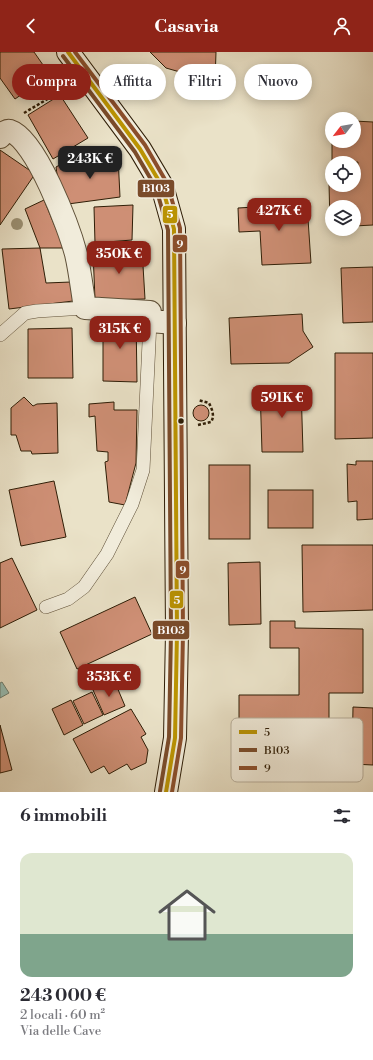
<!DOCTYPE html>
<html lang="it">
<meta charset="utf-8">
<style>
body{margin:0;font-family:"Libre Bodoni",serif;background:#f7f7f7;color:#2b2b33;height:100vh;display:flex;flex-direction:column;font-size:15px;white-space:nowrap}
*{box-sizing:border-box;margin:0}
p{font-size:13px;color:#7c7c81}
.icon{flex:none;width:22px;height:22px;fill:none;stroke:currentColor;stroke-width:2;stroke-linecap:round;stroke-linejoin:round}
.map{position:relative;height:740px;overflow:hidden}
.drawer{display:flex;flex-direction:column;background:#fff;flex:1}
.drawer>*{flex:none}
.hud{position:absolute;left:12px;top:12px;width:349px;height:36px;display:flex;gap:8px}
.needle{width:26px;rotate:239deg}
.fabs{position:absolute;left:325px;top:60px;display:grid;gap:8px}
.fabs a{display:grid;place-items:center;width:36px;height:36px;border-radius:50%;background:#fff;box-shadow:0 2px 10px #0003;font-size:20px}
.price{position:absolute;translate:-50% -34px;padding:0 9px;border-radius:8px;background:#8f2418;color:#fff;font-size:13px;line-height:26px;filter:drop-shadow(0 1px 2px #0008)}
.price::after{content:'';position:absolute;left:50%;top:24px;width:12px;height:9px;margin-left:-6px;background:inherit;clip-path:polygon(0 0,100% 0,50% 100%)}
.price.current{background:#222;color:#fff}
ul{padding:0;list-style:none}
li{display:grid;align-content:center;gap:8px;height:212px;padding:0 20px}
li span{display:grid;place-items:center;height:124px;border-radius:12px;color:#555}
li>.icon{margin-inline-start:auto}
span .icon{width:72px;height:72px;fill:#fffc;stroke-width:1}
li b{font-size:17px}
h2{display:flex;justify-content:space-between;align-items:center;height:48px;padding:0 20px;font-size:17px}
.chip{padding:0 14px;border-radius:18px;background:#fff;box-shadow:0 2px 10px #0003;font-size:14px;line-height:36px}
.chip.current{background:#8f2418;color:#fff}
header{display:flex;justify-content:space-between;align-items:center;height:52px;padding:0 20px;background:#8f2418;color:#fff;font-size:18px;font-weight:800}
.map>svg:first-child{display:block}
.water{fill:#98beb4;stroke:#6e7e6f}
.building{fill:#ce8f75;stroke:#2f1e07}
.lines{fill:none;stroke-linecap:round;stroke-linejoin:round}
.lane-casing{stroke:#5e4f37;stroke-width:14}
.street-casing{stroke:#5e4f37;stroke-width:24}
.secondary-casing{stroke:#2f1e07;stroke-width:24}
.path{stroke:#2f1e07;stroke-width:2.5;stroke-dasharray:3 2;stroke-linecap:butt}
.lane{stroke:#f1ecdb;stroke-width:13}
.street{stroke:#f1ecdb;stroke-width:22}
.secondary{stroke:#f1ecdb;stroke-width:22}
.bus-1-casing{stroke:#f1ecdb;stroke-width:7}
.bus-2-casing{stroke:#f1ecdb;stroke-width:7}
.bus-3-casing{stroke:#f1ecdb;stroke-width:7}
.bus-1{stroke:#ba9302;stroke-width:4}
.bus-2{stroke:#7a4b2a;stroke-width:4}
.bus-3{stroke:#8b4e2b;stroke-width:4}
.tree{fill:#9b9174}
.bus-dot{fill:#2f1e07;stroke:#f1ecdb;stroke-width:1.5}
.key{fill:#f1ecdb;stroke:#b7ae9b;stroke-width:1}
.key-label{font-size:11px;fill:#2f1e07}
.line-badge{stroke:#f1ecdb;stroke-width:1.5}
.badge-label{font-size:11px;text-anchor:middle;font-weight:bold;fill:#fff}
</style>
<header><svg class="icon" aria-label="back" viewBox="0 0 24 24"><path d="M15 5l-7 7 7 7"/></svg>Casavia<svg class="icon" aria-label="person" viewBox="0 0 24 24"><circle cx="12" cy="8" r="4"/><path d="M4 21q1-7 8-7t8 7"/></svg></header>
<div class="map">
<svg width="373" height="740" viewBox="0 0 373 740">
<rect width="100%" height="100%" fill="#eae2c8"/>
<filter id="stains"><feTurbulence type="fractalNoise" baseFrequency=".005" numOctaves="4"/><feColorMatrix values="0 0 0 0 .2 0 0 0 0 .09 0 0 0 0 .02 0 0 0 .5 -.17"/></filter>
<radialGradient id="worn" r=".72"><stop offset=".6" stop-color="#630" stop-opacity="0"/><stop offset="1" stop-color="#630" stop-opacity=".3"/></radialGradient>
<path class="water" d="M 2,630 L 9,641 L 0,646 L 0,631 Z"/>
<g class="building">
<path d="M 0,0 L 34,0 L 50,23 L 15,47 L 0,26 Z"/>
<path d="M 150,0 L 216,0 L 215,30 L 166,16 Z"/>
<path d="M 60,43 L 88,86 L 53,107 L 28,63 Z"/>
<path d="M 332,69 L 332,89 L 354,89 L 354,69 L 373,70 L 373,173 L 354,174 L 354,155 L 332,155 L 332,174 L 330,174 L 329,131 L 332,131 L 332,133 L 354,133 L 354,131 L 357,131 L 358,110 L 332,110 Z"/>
<path d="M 0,98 L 35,122 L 0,173 Z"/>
<path d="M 118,104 L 120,145 L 68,152 L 58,129 L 56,115 L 65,110 Z"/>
<path d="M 44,148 L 64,196 L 40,196 L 25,157 Z"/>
<path d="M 307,152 L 311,211 L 262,213 L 260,179 L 239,180 L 238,156 Z"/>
<path d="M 133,153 L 132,188 L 95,191 L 94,155 Z"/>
<path d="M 40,196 L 46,231 L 71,230 L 73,249 L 9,257 L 2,197 Z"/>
<path d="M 142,197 L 145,247 L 95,248 L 93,199 Z"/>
<path d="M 373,215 L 373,270 L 343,271 L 341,216 Z"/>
<path d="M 302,262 L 303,279 L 313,295 L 289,311 L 231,312 L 229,266 Z"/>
<path d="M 136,265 L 137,330 L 103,329 L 103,266 Z"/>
<path d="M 72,276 L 73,326 L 28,326 L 28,277 Z"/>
<path d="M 335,301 L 373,301 L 373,386 L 335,387 Z"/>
<path d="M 301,334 L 303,400 L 262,400 L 260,335 Z"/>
<path d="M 24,345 L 33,354 L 37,352 L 57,351 L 58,401 L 32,402 L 31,399 L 21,399 L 16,383 L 11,383 L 11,356 Z"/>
<path d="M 114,350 L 114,358 L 137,358 L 136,411 L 125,453 L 109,450 L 105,410 L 108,409 L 108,400 L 97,399 L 95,364 L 89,365 L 89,352 Z"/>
<circle cx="201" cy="361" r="8"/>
<path d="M 356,409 L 373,409 L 373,467 L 357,468 L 357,449 L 348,450 L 347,412 L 356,413 Z"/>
<rect x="209" y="413" width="41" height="74"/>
<path d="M 54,429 L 66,485 L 21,494 L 9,438 Z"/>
<rect x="268" y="438" width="45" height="38"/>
<path d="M 302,493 L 373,493 L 373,558 L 303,560 Z"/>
<path d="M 12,506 L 37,558 L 0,576 L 0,511 Z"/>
<path d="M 260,510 L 261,572 L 229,573 L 228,511 Z"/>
<path d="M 135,545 L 152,582 L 77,617 L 60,580 Z"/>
<path d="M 270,569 L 295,569 L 295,576 L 363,577 L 363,641 L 329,641 L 329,669 L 239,668 L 239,643 L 299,643 L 299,596 L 270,596 Z"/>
<path d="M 114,628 L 125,654 L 104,663 L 93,638 Z"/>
<path d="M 92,640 L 103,663 L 84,672 L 73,649 Z"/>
<path d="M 71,648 L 83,673 L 64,683 L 52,657 Z"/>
<path d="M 353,655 L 373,656 L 373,713 L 352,712 Z"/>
<path d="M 131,657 L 146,682 L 141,685 L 148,698 L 146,711 L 131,718 L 127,712 L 109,722 L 104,714 L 91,721 L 73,687 Z"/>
<path d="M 0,673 L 12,718 L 0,721 Z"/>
</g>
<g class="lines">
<defs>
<g id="lane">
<path d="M 0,283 L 25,261 L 37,259 L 85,256"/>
<path d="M 46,555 L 68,547 L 84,535 L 107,502 L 132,452 L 143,418 L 150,269"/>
</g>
<path id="street" d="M 0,85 C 3,82 6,78 10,79 C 36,87 69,176 76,202 C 80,219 82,238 85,256 L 150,260 L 150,269 L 175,271"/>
<path id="secondary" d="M 68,0 L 140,97 L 162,134 L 174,177 L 177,580 L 175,686 L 166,740"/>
</defs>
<use href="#lane" class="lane-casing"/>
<use href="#street" class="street-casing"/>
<use href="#secondary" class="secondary-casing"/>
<g class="path">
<path d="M 24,61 L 66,36"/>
<path d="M 198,373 L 211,370 C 215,364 212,357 209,351 L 198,348"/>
</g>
<use href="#lane" class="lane"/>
<use href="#street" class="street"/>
<use href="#secondary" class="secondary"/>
<defs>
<path id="bus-1" d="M 68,0 L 140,97 L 162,134 L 174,177 L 177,580 L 175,686 L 166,740"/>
<path id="bus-2" d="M 63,4 L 135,100 L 156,136 L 168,178 L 171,580 L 169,685 L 160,739"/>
<path id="bus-3" d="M 75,0 L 145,93 L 167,131 L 180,176 L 183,580 L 181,686 L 172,740"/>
</defs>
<use href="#bus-1" class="bus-1-casing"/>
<use href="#bus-2" class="bus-2-casing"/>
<use href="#bus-3" class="bus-3-casing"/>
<use href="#bus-1" class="bus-1"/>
<use href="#bus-2" class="bus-2"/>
<use href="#bus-3" class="bus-3"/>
</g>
<circle class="tree" cx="17" cy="172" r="6"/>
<circle class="bus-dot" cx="181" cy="369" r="3.5"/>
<rect x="231" y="666" width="132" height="64" rx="6" class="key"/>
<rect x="239" y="678" width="18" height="4" fill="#ba9302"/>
<rect x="239" y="696" width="18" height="4" fill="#7a4b2a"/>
<rect x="239" y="714" width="18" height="4" fill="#8b4e2b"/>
<g class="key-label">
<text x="264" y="684">5</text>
<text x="264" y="702">B103</text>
<text x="264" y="720">9</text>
</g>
<g class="line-badge">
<rect x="137" y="127" width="38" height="19" rx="4" fill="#7a4b2a"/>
<rect x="162" y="153" width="16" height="19" rx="4" fill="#ba9302"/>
<rect x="172" y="182" width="16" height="19" rx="4" fill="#8b4e2b"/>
<rect x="175" y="508" width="15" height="19" rx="4" fill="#8b4e2b"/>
<rect x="169" y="538" width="15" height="19" rx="4" fill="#ba9302"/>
<rect x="152" y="568" width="38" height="20" rx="4" fill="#7a4b2a"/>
</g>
<g class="badge-label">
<text x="156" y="140">B103</text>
<text x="170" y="166">5</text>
<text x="180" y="196">9</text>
<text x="183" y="522">9</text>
<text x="177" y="552">5</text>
<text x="171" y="582">B103</text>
</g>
<rect width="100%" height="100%" filter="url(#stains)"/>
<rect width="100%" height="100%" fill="url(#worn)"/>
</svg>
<div class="fabs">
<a><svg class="needle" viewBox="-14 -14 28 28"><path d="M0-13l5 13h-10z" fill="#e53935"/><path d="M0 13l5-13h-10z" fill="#7c7c81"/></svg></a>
<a><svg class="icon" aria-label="locate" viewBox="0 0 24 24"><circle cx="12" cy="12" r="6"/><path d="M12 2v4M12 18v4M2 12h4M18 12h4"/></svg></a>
<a><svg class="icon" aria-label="layers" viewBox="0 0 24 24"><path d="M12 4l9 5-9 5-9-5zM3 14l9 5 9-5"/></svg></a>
</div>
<b class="price current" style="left:90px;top:128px">243K €</b>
<b class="price" style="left:279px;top:180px">427K €</b>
<b class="price" style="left:119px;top:223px">350K €</b>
<b class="price" style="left:120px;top:298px">315K €</b>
<b class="price" style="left:282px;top:367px">591K €</b>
<b class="price" style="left:109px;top:646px">353K €</b>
<div class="hud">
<a class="chip current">Compra</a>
<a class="chip">Affitta</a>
<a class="chip">Filtri</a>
<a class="chip">Nuovo</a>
</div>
</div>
<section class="drawer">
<h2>6 immobili<svg class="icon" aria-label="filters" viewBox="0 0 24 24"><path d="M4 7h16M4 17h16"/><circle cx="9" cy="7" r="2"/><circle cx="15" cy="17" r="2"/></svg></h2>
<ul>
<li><span style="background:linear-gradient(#dfe7d0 65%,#7fa58c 0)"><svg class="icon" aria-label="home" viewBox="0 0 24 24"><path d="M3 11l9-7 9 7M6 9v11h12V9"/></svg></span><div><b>243 000 €</b><p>2 locali · 60 m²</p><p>Via delle Cave</p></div></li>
</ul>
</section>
